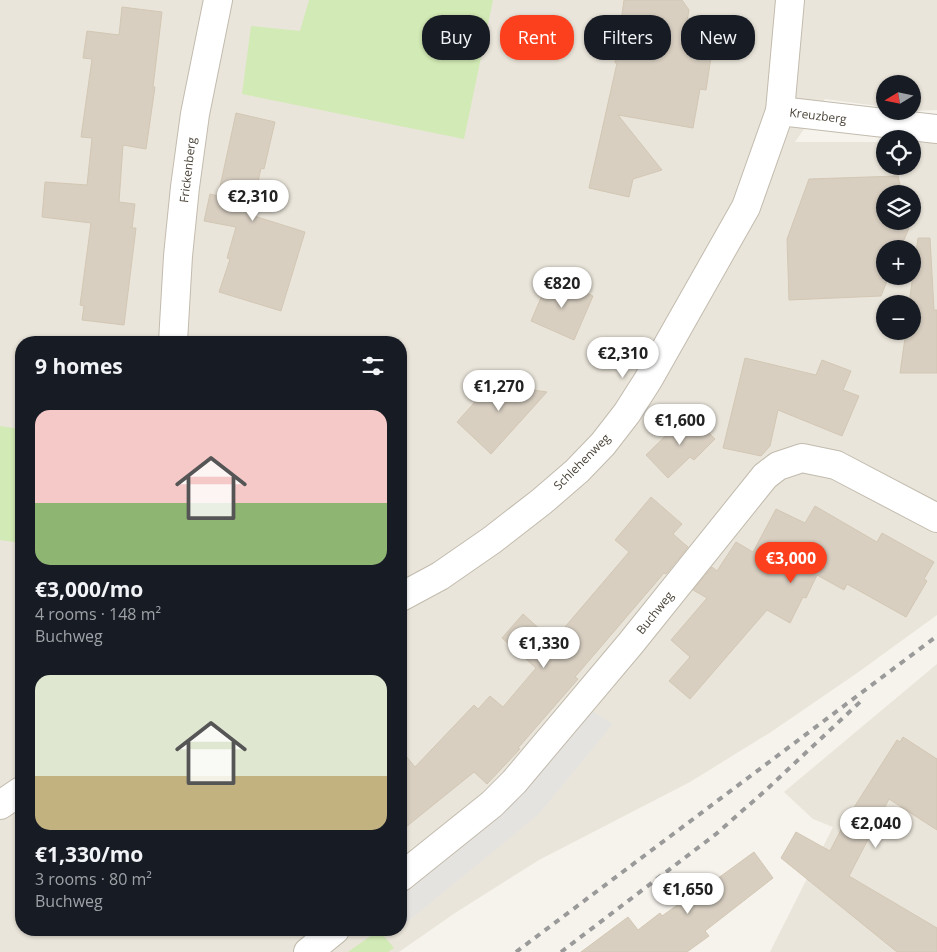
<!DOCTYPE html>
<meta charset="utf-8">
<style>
body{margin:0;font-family:"Open Sans",sans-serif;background:#20242c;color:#f1f3f6;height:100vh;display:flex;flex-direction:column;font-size:19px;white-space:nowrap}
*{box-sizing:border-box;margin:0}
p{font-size:16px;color:#9ea1a6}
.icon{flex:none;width:28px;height:28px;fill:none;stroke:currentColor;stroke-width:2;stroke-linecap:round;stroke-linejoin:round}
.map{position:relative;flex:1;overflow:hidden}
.drawer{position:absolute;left:15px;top:336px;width:392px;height:600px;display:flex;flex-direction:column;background:#171b24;border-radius:20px;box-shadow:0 1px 4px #0004}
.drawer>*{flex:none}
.banner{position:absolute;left:422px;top:15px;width:439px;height:45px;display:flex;gap:10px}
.needle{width:32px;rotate:260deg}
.controls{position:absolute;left:876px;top:75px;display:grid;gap:10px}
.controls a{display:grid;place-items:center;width:45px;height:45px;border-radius:50%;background:#171b24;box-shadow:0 1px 4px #0004;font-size:25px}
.price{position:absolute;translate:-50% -42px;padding:0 11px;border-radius:18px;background:#fff;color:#222;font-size:16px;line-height:32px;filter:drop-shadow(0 1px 2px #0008)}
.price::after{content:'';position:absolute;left:50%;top:30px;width:15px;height:11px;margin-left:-8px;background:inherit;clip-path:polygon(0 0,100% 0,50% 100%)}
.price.selected{background:#fc3f1d;color:#fff}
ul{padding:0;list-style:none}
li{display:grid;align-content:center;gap:10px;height:265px;padding:0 20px}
li span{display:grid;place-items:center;height:155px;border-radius:15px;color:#555}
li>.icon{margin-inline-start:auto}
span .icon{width:90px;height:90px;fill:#fffc;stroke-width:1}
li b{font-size:21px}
h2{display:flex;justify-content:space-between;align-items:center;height:60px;padding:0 20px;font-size:21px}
.tag{padding:0 18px;border-radius:20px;background:#171b24;box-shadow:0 1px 4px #0004;font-size:18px;line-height:45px}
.tag.selected{background:#fc3f1d;color:#fff}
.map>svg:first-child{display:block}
.residential{fill:#eae5da;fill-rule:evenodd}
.green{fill:#d2eab5}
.parking{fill:#e5e3e0}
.building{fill:#d8cfc1;stroke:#d3c7b4}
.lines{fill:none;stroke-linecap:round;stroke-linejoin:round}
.minor-casing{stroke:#c2bbae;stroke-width:30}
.minor{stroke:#fff;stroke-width:28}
.rail{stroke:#9a9a9a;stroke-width:4;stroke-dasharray:6 6;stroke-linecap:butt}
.labels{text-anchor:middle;stroke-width:4;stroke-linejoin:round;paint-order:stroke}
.street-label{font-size:12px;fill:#4b4439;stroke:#fff}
</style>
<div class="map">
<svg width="937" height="952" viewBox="0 0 937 952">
<rect width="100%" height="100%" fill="#f6f3ec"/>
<g class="residential">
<path d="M 0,0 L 937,0 L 937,110 L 913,111 L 912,84 L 885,84 L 885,107 L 825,99 L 795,142 L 885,142 L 885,166 L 912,166 L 913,142 L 937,143 L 937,615 L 860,671 L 771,732 L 690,782 L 539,860 L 455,913 L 399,952 L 0,952 ZM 885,194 L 912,194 L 912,221 L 885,221 ZM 885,249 L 912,249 L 912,276 L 885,276 ZM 885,304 L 912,304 L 912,331 L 885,331 ZM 21,342 L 401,342 L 401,930 L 21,930 Z"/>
<path d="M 937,664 L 937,952 L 770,952 L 833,827 L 813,819 L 784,792 Z"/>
</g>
<g class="green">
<path d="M 309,0 L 493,0 L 464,139 L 242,94 L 251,26 L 300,31 Z"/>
<path d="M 0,426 L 21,429 L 21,543 L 0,540 Z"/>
<path d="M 379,930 L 394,948 L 388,952 L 348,952 Z"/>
</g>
<path class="parking" d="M 587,708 L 613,724 L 538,815 L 401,927 L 401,891 L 486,823 Z"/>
<g class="building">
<path d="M 624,0 L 682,0 L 689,10 L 683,44 L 697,46 L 696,54 L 711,57 L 706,90 L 700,89 L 693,128 L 618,115 L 662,170 L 633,179 L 629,197 L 589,188 L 617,63 L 615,63 Z"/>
<path d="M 122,7 L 162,12 L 153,87 L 155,87 L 146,149 L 123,145 L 119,202 L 135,204 L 132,228 L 136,228 L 124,325 L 82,320 L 84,306 L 80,305 L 91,223 L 42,217 L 45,182 L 87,185 L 92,138 L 81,137 L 92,59 L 83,58 L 87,31 L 119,35 Z"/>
<path d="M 236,113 L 275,122 L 264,169 L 261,168 L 251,215 L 305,232 L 281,311 L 219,292 L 230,259 L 227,258 L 236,227 L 204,221 L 210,194 L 218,196 Z"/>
<path d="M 898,176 L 902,194 L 885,194 L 885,221 L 907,221 L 909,228 L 900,249 L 885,249 L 885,276 L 889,276 L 881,296 L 789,300 L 787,239 L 809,179 Z"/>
<path d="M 918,238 L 930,238 L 934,310 L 937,310 L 937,373 L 900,373 L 906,331 L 912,331 L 912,304 L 909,304 Z"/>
<path d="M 550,277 L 593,296 L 574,340 L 531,321 Z"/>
<path d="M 745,358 L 816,375 L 822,360 L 851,371 L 843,390 L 859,396 L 842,436 L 778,410 L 770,446 L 761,456 L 723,448 Z"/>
<path d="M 500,374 L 514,387 L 547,392 L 491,454 L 457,422 Z"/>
<path d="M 689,413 L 715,439 L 694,460 L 690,457 L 668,478 L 646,455 Z"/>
<path d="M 651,497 L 682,524 L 673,534 L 688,547 L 666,574 L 664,573 L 575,677 L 578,679 L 518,748 L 520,749 L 487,784 L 474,772 L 401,831 L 401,750 L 415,767 L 474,705 L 478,709 L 490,696 L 503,707 L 536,668 L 502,638 L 523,614 L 553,641 L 629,552 L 615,540 Z"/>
<path d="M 815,506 L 877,542 L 882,533 L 934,562 L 924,579 L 927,581 L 906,617 L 847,584 L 844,590 L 817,575 L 806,598 L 803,597 L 790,623 L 767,610 L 690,699 L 669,681 L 690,657 L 671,640 L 707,598 L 693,590 L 712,567 L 717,571 L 736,542 L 753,552 L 776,509 L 805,523 Z"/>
<path d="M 903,737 L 937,759 L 937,830 L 889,799 L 849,876 L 937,928 L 937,952 L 897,952 L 781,858 L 796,832 L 830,851 L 846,820 L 897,740 L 900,742 Z"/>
<path d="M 754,852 L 773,878 L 705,931 L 709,936 L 687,952 L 581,952 L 628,917 L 638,930 L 660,913 L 662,916 L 683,901 L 684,903 Z"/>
</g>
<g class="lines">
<defs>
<g id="minor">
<path d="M 780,111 L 937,129"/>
<path d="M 173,342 L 178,256 L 185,187 L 195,114 L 218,0"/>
<path d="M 401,597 L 440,576 L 492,540 L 541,502 L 577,471 L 603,444 L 627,413 L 648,380 L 746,207 L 780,111 L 790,0"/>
<path d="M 0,805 L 21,791"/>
<path d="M 401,877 L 492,804 L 514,782 L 631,643 L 765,476 L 778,466 L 802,458 L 836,465 L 937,518"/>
<path d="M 308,952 L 335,930"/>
</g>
</defs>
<use href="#minor" class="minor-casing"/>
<use href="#minor" class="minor"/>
<g class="rail">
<path d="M 516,952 L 937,636"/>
<path d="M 561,952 L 716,834 L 766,790 L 860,702"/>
</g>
</g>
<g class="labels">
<g class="street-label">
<text transform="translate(818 116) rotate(7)" y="4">Kreuzberg</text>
<text transform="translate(188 170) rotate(-83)" y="4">Frickenberg</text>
<text transform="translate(582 462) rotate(-45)" y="4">Schlehenweg</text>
<text transform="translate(655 613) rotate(-51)" y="4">Buchweg</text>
</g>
</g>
</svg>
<div class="controls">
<a><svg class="needle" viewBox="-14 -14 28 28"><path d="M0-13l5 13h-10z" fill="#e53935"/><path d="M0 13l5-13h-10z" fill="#9ea1a6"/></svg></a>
<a><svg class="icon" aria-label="locate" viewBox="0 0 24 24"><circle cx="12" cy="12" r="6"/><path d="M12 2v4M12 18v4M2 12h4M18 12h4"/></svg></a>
<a><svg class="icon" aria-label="layers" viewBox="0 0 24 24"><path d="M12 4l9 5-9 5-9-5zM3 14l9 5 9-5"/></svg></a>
<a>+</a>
<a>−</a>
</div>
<b class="price" style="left:253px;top:222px">€2,310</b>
<b class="price" style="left:562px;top:309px">€820</b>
<b class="price" style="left:623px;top:379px">€2,310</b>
<b class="price" style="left:499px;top:412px">€1,270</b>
<b class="price" style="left:680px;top:446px">€1,600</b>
<b class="price selected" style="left:791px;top:584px">€3,000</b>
<b class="price" style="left:544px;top:669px">€1,330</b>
<b class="price" style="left:876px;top:849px">€2,040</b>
<b class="price" style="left:688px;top:915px">€1,650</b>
<div class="banner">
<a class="tag">Buy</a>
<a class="tag selected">Rent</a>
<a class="tag">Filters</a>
<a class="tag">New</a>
</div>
<section class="drawer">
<h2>9 homes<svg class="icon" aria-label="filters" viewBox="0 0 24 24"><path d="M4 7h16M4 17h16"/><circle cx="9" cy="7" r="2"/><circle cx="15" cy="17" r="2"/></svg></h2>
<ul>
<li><span style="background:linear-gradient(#f6c9c9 60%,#8fb573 0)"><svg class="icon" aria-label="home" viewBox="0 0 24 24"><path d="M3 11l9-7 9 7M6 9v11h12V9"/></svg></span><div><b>€3,000/mo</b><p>4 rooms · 148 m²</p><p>Buchweg</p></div></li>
<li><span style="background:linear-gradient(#dfe7d0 65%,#c2b280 0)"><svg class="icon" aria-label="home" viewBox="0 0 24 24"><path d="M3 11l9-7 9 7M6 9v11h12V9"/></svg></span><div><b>€1,330/mo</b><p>3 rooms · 80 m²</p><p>Buchweg</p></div></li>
</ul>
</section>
</div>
